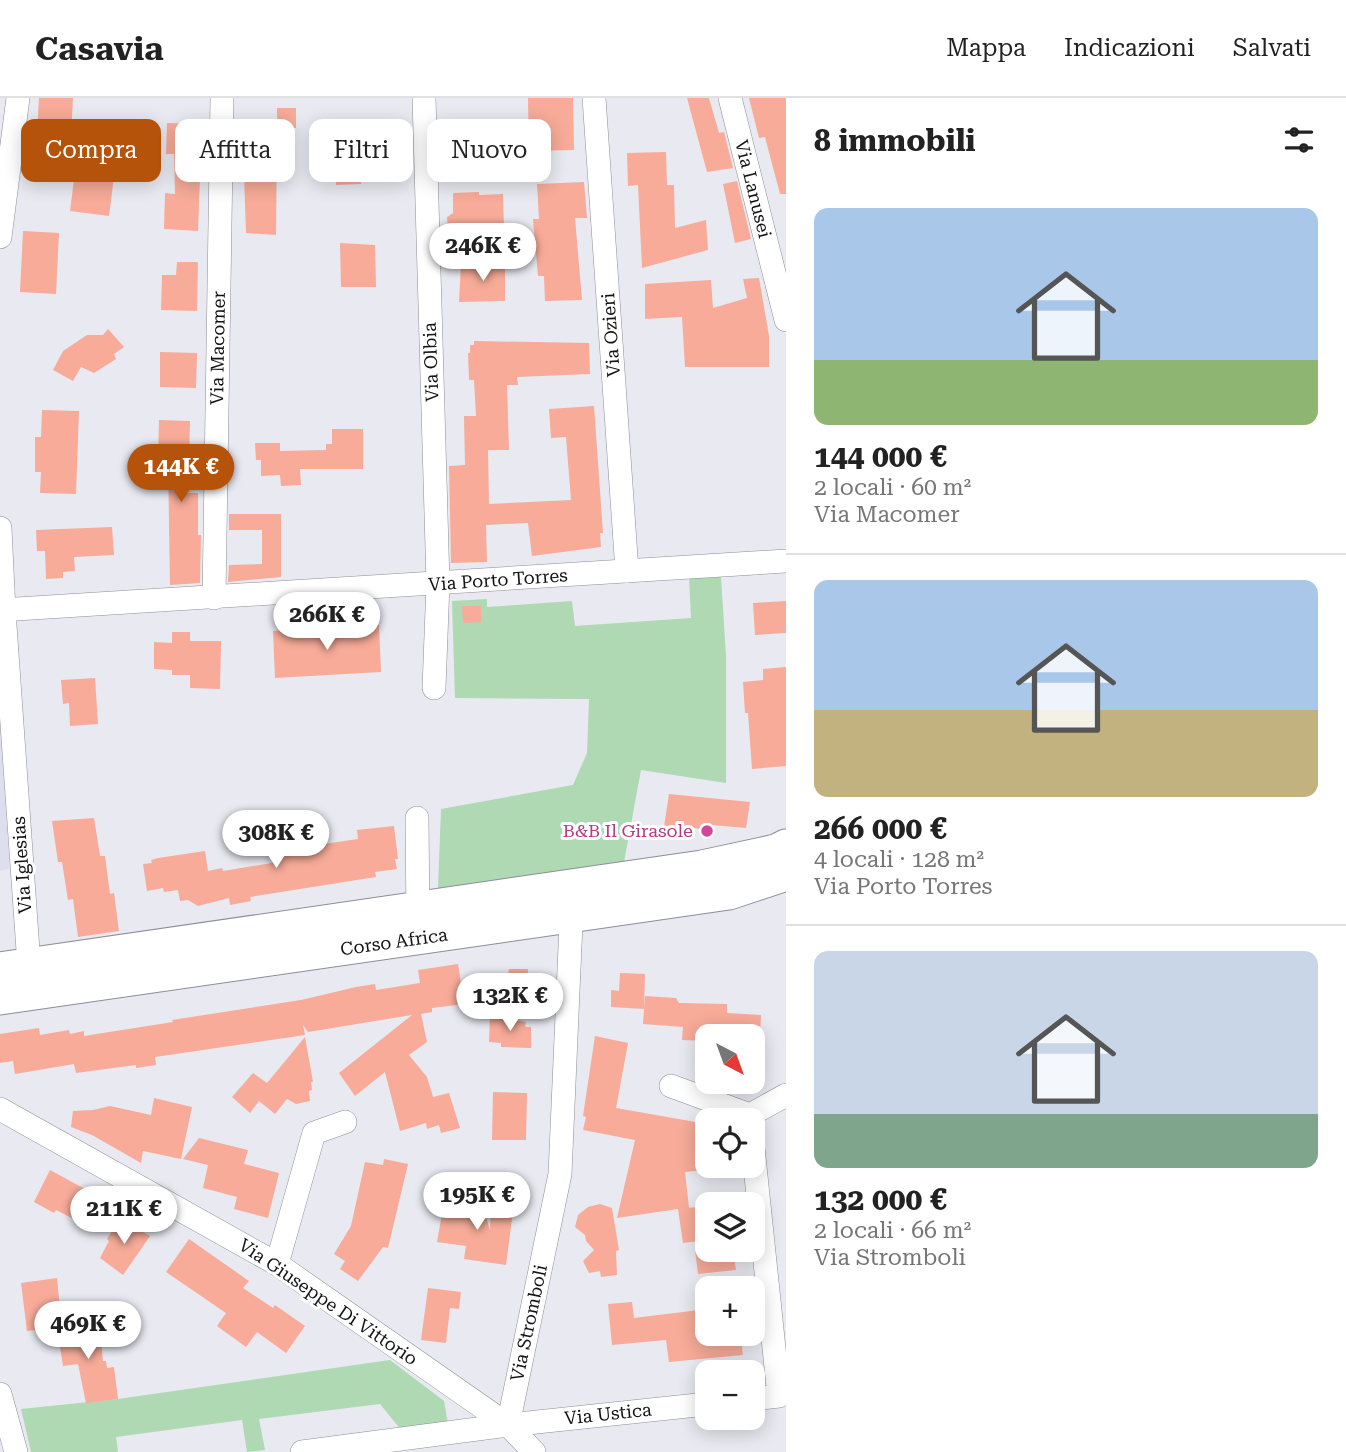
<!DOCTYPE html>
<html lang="it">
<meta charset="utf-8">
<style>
body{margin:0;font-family:"Roboto Serif",serif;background:#f6f6f6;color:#222;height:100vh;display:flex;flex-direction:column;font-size:26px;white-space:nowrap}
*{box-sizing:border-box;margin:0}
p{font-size:23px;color:#767676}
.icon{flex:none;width:38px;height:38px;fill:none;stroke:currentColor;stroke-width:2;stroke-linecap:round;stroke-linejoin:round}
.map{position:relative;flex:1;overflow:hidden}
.sheet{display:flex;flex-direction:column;background:#fff;width:560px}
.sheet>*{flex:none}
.top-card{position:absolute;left:21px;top:21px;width:660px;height:63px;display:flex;gap:14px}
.needle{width:46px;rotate:139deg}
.fabs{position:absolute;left:695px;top:926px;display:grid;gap:14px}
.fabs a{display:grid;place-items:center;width:70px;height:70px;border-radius:14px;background:#fff;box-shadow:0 4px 18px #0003;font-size:35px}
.price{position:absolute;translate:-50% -60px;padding:0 16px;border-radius:24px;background:#fff;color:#222;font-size:23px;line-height:46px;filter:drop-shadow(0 2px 4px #0008)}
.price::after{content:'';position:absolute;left:50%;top:42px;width:21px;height:16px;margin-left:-10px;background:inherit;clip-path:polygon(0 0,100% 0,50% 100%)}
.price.active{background:#b45309;color:#fff}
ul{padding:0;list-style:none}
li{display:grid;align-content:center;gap:14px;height:371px;padding:0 28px}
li+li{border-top:2px solid #e0e0e0}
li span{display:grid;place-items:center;height:217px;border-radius:14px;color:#555}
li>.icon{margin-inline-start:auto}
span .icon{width:126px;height:126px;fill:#fffc;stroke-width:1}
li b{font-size:30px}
h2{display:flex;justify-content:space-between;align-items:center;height:84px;padding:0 28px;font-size:30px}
.pill{padding:0 24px;border-radius:14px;background:#fff;box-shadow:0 4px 18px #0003;font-size:24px;line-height:63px}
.pill.active{background:#b45309;color:#fff}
header{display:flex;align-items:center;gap:42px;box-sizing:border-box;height:98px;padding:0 35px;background:#fff;border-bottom:2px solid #e0e0e0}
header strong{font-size:33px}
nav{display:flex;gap:38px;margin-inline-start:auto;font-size:24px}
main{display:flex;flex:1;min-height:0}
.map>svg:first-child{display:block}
.built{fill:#dedfee}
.green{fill:#aed9b2}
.building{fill:#f7ab98}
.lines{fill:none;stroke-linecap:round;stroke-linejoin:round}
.street-casing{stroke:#8d8e95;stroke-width:24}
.secondary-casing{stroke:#8d8e95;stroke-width:35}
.street{stroke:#fff;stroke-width:23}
.secondary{stroke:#fff;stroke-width:33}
.hotel-dot{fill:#d1479c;stroke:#fff;stroke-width:2.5}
.labels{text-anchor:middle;stroke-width:6;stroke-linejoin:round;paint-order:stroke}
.street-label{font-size:18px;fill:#131315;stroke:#fff}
.hotel-label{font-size:18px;fill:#b23c85;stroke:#fff;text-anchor:end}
</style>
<header>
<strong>Casavia</strong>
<nav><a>Mappa</a><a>Indicazioni</a><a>Salvati</a></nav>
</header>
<main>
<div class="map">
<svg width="786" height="1354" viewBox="0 0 786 1354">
<rect width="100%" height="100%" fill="#e9e9f1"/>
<path class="built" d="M 0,625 L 10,771 L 0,773 Z"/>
<g class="green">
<path d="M 721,479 L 726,558 L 726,685 L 641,672 L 624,764 L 438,792 L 441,711 L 573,687 L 587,655 L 589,601 L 455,600 L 452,503 L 487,501 L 487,509 L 572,503 L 575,528 L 691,520 L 689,480 Z"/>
<path d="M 390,1262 L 444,1303 L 448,1326 L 402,1333 L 380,1306 L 259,1321 L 265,1352 L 247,1354 L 242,1322 L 116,1339 L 118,1354 L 31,1354 L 21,1311 L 118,1301 Z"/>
</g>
<g class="building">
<path d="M 39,0 L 73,0 L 70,55 L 36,53 Z"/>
<path d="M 528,0 L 573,0 L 574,52 L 529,53 Z"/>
<path d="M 687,0 L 709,0 L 719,35 L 724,34 L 733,70 L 707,74 Z"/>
<path d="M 749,0 L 786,0 L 786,96 L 780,96 L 765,39 L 759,40 Z"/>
<rect x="277" y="10" width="19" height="20"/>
<path d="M 167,25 L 202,26 L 198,133 L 164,131 L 165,95 L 175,96 L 174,56 L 166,56 Z"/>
<path d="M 495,43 L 479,61 L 443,63 L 449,57 L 449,44 Z"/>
<path d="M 368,47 L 368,81 L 361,82 L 361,86 L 336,87 L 335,48 Z"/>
<path d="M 243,48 L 277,48 L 276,137 L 246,135 Z"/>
<path d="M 666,54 L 667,87 L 674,87 L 675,130 L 706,122 L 708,152 L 642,170 L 638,87 L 628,88 L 627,55 Z"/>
<path d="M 76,66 L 115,71 L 109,118 L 70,113 Z"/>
<path d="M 737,83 L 751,141 L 735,145 L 723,86 Z"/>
<path d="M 584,84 L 587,120 L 575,120 L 582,202 L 545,203 L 544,178 L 538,178 L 533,121 L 539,121 L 537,86 Z"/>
<path d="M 479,94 L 479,97 L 503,96 L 504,132 L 448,134 L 447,119 L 453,115 L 453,95 Z"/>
<path d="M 23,133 L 59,135 L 56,196 L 20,194 Z"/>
<path d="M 340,145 L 375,147 L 376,189 L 341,189 Z"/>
<path d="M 177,164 L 198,164 L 197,213 L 161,212 L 162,177 L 176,177 Z"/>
<path d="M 505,165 L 505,203 L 459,204 L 461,166 Z"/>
<path d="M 759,180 L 769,238 L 769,269 L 685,269 L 682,219 L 645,221 L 645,186 L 711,182 L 713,210 L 747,200 L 743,181 Z"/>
<path d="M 108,231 L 124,249 L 114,256 L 116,261 L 94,275 L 81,269 L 73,283 L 53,272 L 63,253 L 87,237 L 103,237 Z"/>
<path d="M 474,243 L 589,245 L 590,276 L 517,279 L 518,287 L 507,287 L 509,352 L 488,352 L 489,406 L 571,402 L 566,339 L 551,340 L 549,311 L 594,308 L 603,435 L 600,435 L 601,449 L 532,458 L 528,425 L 486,427 L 487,464 L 451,465 L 449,368 L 465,367 L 464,318 L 476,318 L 474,282 L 469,282 L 468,255 L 470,255 L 470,247 L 474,247 Z"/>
<path d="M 160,254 L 197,255 L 196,290 L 160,289 Z"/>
<path d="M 42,312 L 79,313 L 76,396 L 40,395 L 41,374 L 35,374 L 35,339 L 41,339 Z"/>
<path d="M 159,322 L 190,323 L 189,362 L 185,362 L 187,395 L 198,395 L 198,437 L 201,437 L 200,485 L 170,487 L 168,362 L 158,361 Z"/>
<path d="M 332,331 L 363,331 L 363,371 L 300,371 L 301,387 L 281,388 L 280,377 L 261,378 L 261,362 L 256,362 L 255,345 L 280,345 L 280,353 L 326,352 L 326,346 L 332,346 Z"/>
<path d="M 229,416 L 281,416 L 281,479 L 228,484 L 229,467 L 262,466 L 262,432 L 229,432 Z"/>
<path d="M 112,429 L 114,457 L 74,459 L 75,473 L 63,474 L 63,480 L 46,481 L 45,453 L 37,453 L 36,432 Z"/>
<path d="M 786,503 L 786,535 L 755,537 L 753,505 Z"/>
<path d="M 462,508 L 481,508 L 481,524 L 463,525 Z"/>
<path d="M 379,527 L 381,574 L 275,580 L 273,533 Z"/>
<path d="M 172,534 L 190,534 L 190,543 L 221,543 L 220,591 L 190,590 L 190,577 L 172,577 L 172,572 L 154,571 L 154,544 L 172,545 Z"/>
<path d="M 786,569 L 786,668 L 752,671 L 748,615 L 745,615 L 743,584 L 763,582 L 763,571 Z"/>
<path d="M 95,580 L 98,626 L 70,628 L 69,605 L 63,606 L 61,582 Z"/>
<path d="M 669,696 L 750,704 L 746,730 L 701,726 L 700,731 L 683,728 L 683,733 L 664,729 Z"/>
<path d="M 94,720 L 100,758 L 105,758 L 110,796 L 114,795 L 119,833 L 78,839 L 73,801 L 68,802 L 62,764 L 58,764 L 52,723 Z"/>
<path d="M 394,728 L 398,761 L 395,761 L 397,771 L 375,774 L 376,779 L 250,799 L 251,803 L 230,807 L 229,800 L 198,808 L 188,802 L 180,803 L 178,792 L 164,794 L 163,790 L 147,793 L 143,766 L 152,765 L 151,762 L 158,760 L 205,753 L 208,773 L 222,770 L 223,773 L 278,764 L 276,753 L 358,741 L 357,732 Z"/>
<path d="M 458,866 L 464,906 L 432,910 L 432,914 L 421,916 L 427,944 L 409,957 L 427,979 L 433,999 L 449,995 L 460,1030 L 441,1035 L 439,1027 L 427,1031 L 426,1025 L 400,1033 L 385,974 L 355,998 L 339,975 L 412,917 L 308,934 L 303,927 L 305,937 L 155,959 L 156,967 L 136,970 L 136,967 L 76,975 L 74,966 L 15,976 L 13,963 L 0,965 L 0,936 L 39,930 L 40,937 L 69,932 L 70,936 L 84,933 L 84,938 L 173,924 L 172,922 L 301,902 L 356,889 L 375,886 L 376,892 L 420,885 L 418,872 Z"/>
<path d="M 509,871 L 528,871 L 526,906 L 494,904 L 494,875 L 508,876 Z"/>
<path d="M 620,875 L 645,876 L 644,911 L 611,909 L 611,892 L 619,893 Z"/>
<path d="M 645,898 L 676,900 L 679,905 L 727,906 L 727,915 L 761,917 L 760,938 L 707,938 L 707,943 L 682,942 L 683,929 L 643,926 Z"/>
<path d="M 490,917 L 526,924 L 525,929 L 531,929 L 531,950 L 501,949 L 501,945 L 489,944 Z"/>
<path d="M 595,938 L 628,945 L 616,1010 L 707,1026 L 707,1072 L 685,1074 L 689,1110 L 687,1110 L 707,1108 L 707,1142 L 683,1145 L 678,1111 L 617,1120 L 635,1042 L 583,1032 L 586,1019 L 583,1018 Z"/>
<path d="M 305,939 L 313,984 L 311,984 L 312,992 L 309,993 L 310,1003 L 296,1006 L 287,1001 L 275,1016 L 259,1003 L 250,1015 L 232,999 L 253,975 L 267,985 Z"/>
<path d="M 493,994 L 527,995 L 526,1042 L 492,1042 Z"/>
<path d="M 154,1000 L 192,1009 L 181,1061 L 143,1053 L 141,1065 L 92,1037 L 71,1029 L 73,1013 L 93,1012 L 110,1008 L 151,1017 Z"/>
<path d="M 199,1040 L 248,1052 L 244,1066 L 279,1075 L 268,1120 L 234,1111 L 237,1099 L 203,1090 L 208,1067 L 183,1061 Z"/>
<path d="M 384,1061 L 408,1066 L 388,1150 L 383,1149 L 358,1183 L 340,1171 L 345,1163 L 334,1156 L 351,1128 L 365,1064 L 383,1067 Z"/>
<path d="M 50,1072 L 85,1091 L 77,1105 L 83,1108 L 76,1122 L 56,1112 L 54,1115 L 34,1104 Z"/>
<path d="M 444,1104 L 484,1112 L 490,1132 L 491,1109 L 513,1113 L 506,1167 L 464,1161 L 466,1148 L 437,1144 Z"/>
<path d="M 600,1106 L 612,1110 L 619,1152 L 616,1153 L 617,1177 L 601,1179 L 600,1173 L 589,1175 L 583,1163 L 594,1152 L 586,1143 L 585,1137 L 575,1129 L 578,1117 L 588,1109 Z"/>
<path d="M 120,1121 L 150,1138 L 123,1177 L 100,1160 L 109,1143 L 107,1141 Z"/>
<path d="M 189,1141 L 249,1183 L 243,1190 L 273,1210 L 275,1207 L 305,1228 L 286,1255 L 257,1234 L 246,1249 L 217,1228 L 226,1215 L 166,1174 Z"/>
<path d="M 695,1152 L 733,1152 L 736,1172 L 698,1176 Z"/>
<path d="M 57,1180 L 61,1221 L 53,1230 L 27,1233 L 21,1185 Z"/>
<path d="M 428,1190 L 461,1194 L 459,1211 L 450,1210 L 446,1245 L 421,1242 Z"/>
<path d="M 632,1204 L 634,1220 L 707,1211 L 707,1236 L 740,1236 L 743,1257 L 669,1264 L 666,1242 L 612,1247 L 608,1206 Z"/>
<path d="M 99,1224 L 103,1263 L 106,1263 L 107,1270 L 114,1269 L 118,1301 L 86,1305 L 78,1266 L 63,1268 L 57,1229 Z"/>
</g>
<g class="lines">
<defs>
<g id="street">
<path d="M 424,0 L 438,485 L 434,590"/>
<path d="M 594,0 L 627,473"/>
<path d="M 730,0 L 786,222"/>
<path d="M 0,139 L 18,0"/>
<path d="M 0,430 L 4,513 L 30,881"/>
<path d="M 214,500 L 222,0"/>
<path d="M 0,512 L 786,463"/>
<path d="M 417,720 L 418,824"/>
<path d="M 671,988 L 750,1017"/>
<path d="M 0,1011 L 277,1166 L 508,1327 L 534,1354"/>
<path d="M 751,1022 L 750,1017 L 786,997"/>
<path d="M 752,1040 L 779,1298 L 752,1301"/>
<path d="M 277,1166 L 314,1035 L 345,1024"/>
<path d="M 0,1296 L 16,1354"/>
<path d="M 508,1327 L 560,1076 L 572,803"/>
<path d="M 302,1354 L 508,1327 L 707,1306"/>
</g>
<g id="secondary">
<path d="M 0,871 L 702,769 L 776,753 L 786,748"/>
<path d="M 0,900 L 729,795 L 786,776"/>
</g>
</defs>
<use href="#street" class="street-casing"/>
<use href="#secondary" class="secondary-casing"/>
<use href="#street" class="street"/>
<use href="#secondary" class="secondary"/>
</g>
<circle class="hotel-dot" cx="707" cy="733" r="7"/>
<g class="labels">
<g class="street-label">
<text transform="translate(753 91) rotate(76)" y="6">Via Lanusei</text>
<text transform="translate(611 237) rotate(-94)" y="6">Via Ozieri</text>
<text transform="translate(218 250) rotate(-89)" y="6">Via Macomer</text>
<text transform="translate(431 264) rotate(-92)" y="6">Via Olbia</text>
<text transform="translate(498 482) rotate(-4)" y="6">Via Porto Torres</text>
<text transform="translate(22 767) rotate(-94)" y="6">Via Iglesias</text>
<text transform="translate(394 844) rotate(-8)" y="6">Corso Africa</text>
<text transform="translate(328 1204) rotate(34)" y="6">Via Giuseppe Di Vittorio</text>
<text transform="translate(529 1225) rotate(-78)" y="6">Via Stromboli</text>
<text transform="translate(608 1316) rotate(-6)" y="6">Via Ustica</text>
</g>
<g class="hotel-label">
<text x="693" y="739">B&amp;B Il Girasole</text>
</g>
</g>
</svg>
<div class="fabs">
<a><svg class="needle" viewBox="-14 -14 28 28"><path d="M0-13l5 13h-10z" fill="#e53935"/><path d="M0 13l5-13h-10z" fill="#767676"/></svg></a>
<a><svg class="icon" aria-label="locate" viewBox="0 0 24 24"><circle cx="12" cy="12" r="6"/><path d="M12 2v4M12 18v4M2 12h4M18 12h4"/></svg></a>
<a><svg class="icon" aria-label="layers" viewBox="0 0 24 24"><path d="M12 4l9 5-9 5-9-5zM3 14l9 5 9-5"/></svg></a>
<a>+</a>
<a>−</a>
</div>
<b class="price" style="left:483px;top:185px">246K €</b>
<b class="price active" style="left:181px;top:406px">144K €</b>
<b class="price" style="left:327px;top:554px">266K €</b>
<b class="price" style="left:276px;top:772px">308K €</b>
<b class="price" style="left:510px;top:935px">132K €</b>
<b class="price" style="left:477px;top:1134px">195K €</b>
<b class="price" style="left:124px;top:1148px">211K €</b>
<b class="price" style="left:88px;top:1263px">469K €</b>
<div class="top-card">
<a class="pill active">Compra</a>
<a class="pill">Affitta</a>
<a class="pill">Filtri</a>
<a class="pill">Nuovo</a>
</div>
</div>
<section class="sheet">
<h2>8 immobili<svg class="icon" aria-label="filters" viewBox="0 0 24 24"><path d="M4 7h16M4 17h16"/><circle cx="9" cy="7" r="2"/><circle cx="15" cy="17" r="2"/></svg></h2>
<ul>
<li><span style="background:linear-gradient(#a9c7e8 70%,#8fb573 0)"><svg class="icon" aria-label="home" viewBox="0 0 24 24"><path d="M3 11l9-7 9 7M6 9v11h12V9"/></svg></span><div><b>144 000 €</b><p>2 locali · 60 m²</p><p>Via Macomer</p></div></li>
<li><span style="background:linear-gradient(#a9c7e8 60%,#c2b280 0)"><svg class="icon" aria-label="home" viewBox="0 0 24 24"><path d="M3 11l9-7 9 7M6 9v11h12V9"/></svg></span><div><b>266 000 €</b><p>4 locali · 128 m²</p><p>Via Porto Torres</p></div></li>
<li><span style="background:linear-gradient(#c9d6e8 75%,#7fa58c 0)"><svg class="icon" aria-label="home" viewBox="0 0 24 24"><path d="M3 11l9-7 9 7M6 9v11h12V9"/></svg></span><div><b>132 000 €</b><p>2 locali · 66 m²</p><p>Via Stromboli</p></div></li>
</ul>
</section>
</main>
